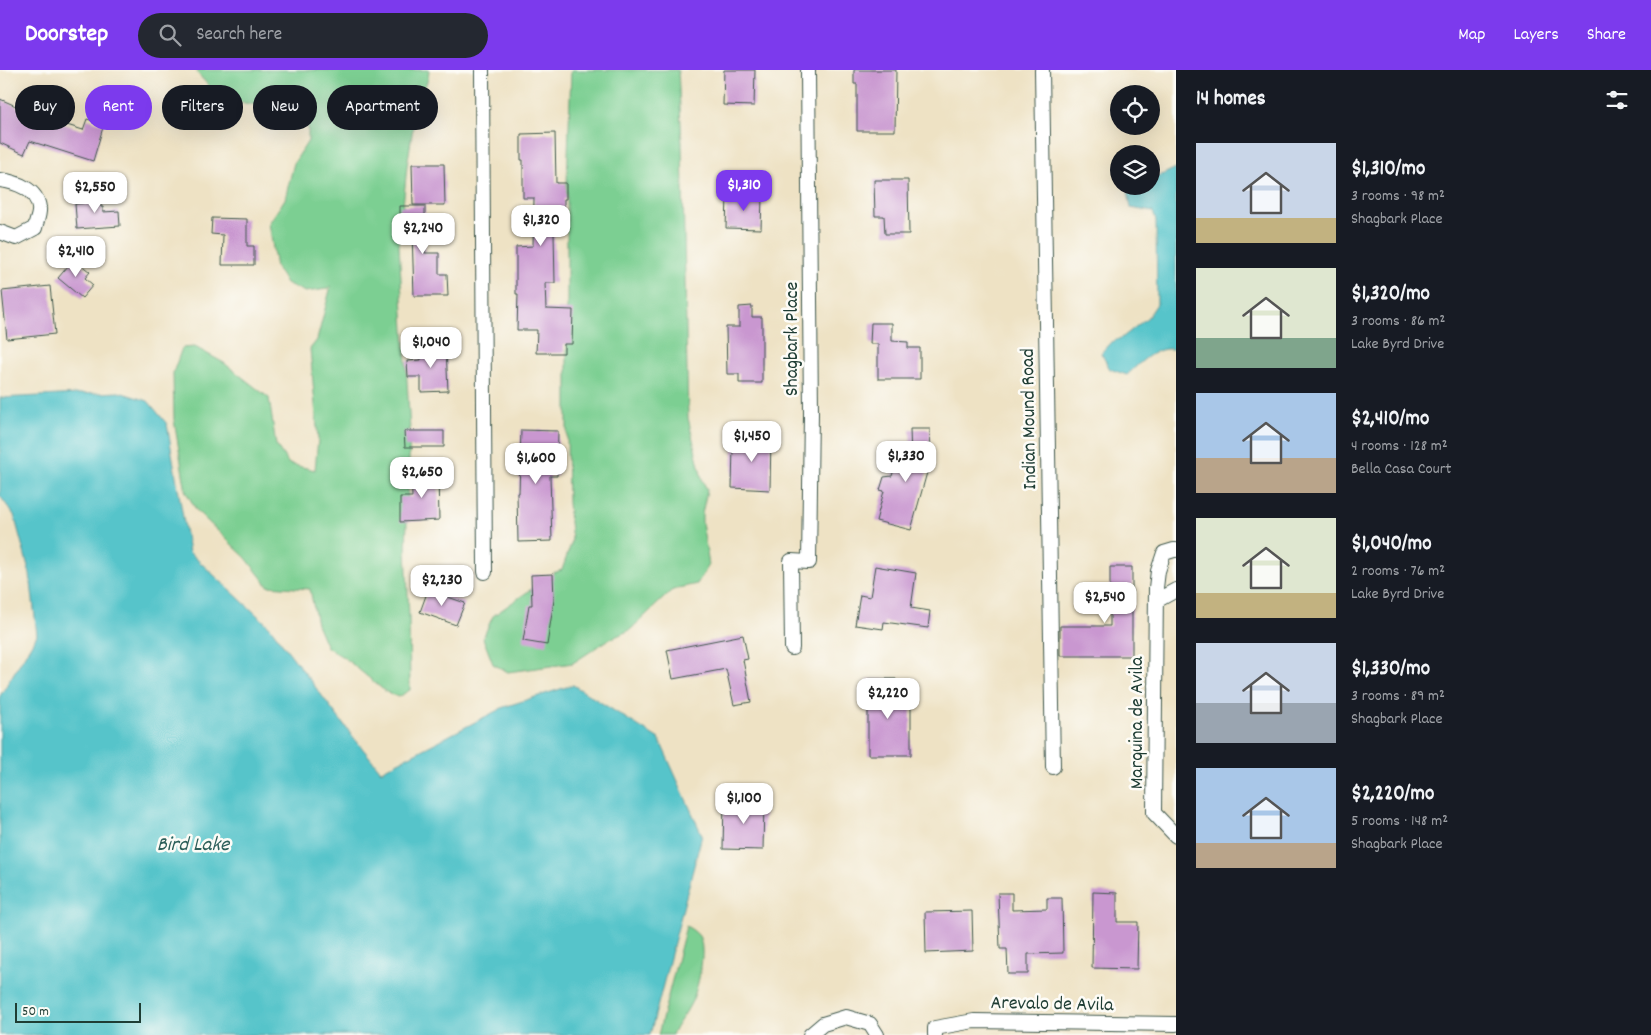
<!DOCTYPE html>
<meta charset="utf-8">
<style>
body{margin:0;font-family:Dekko,sans-serif;background:#242831;color:#f1f3f6;height:100vh;display:flex;flex-direction:column;font-size:19px;white-space:nowrap}
*{box-sizing:border-box;margin:0}
p{font-size:16px;color:#9ea1a6}
.icon{flex:none;width:28px;height:28px;fill:none;stroke:currentColor;stroke-width:2;stroke-linecap:round;stroke-linejoin:round}
.map{position:relative;flex:1;overflow:hidden}
.side{display:flex;flex-direction:column;background:#171b24;width:475px}
.side>*{flex:none}
.top-card{position:absolute;left:15px;top:15px;width:475px;height:45px;display:flex;gap:10px}
.buttons{position:absolute;left:1110px;top:15px;display:grid;gap:10px}
.buttons a{display:grid;place-items:center;width:50px;height:50px;border-radius:50%;background:#171b24;box-shadow:0 5px 20px #0002;font-size:25px}
.scale{position:absolute;left:15px;bottom:12px;width:126px;box-sizing:border-box;padding-left:5px;border:2px solid #1f3d34;border-top:0;font-size:14px;line-height:18px;white-space:nowrap;color:#1f3d34;-webkit-text-stroke:4px #fdfcf7;paint-order:stroke}
.price{position:absolute;translate:-50% -42px;padding:0 11px;border-radius:10px;background:#fff;color:#222;font-size:16px;line-height:32px;filter:drop-shadow(0 1px 2px #0008)}
.price::after{content:'';position:absolute;left:50%;top:30px;width:15px;height:11px;margin-left:-8px;background:inherit;clip-path:polygon(0 0,100% 0,50% 100%)}
.price.active{background:#7c3aed;color:#fff}
ul{padding:0;list-style:none}
li{display:flex;align-items:center;gap:15px;height:125px;padding:0 20px}
li span{display:grid;place-items:center;flex:none;width:140px;height:100px;border-radius:0px;color:#555}
li>.icon{margin-inline-start:auto}
span .icon{width:60px;height:60px;fill:#fffc;stroke-width:1}
li b{font-size:21px}
h2{display:flex;justify-content:space-between;align-items:center;height:60px;padding:0 20px;font-size:21px}
.chip{padding:0 18px;border-radius:22px;background:#171b24;box-shadow:0 5px 20px #0002;font-size:18px;line-height:45px}
.chip.active{background:#7c3aed;color:#fff}
header{display:flex;align-items:center;gap:30px;box-sizing:border-box;height:70px;padding:0 25px;background:#7c3aed;color:#fff}
header strong{font-size:24px}
nav{display:flex;gap:28px;margin-inline-start:auto;font-size:18px}
.search{width:350px;height:45px;background:#242831;display:flex;align-items:center;gap:12px;box-sizing:border-box;padding:0 18px;border-radius:28px;color:#9ea1a6;font-size:19px}
main{display:flex;flex:1;min-height:0}
.map>svg:first-child{display:block}
.green{fill:#7bcf92;stroke:#4d8663}
.water{fill:#56c4ca;stroke:#3a807f}
.building{fill:#c997d0}
.lines{fill:none;stroke-linecap:round;stroke-linejoin:round}
.street-casing{stroke:#3e564a;stroke-width:16}
.street{stroke:#fff;stroke-width:14}
.labels{text-anchor:middle;stroke-width:5;stroke-linejoin:round;paint-order:stroke}
.street-label{font-size:20px;fill:#1f3d34;stroke:#fdfcf7}
.water-label{font-size:21px;font-style:italic;fill:#2d5f5a;stroke:#fdfcf7}
</style>
<header>
<strong>Doorstep</strong>
<div class="search"><svg class="icon" aria-label="search" viewBox="0 0 24 24"><circle cx="10" cy="10" r="6"/><path d="M15 15l6 6"/></svg>Search here</div>
<nav><a>Map</a><a>Layers</a><a>Share</a></nav>
</header>
<main>
<div class="map">
<svg width="1176" height="965" viewBox="0 0 1176 965">
<rect width="100%" height="100%" fill="#fdfcf7"/>
<filter id="ink" filterUnits="userSpaceOnUse"><feTurbulence type="fractalNoise" baseFrequency=".02" numOctaves="2"/><feDisplacementMap in="SourceGraphic" scale="10" xChannelSelector="R" yChannelSelector="G"/><feConvolveMatrix kernelMatrix="1 2 1 2 8 2 1 2 1" color-interpolation-filters="sRGB"/></filter>
<filter id="wash" filterUnits="userSpaceOnUse"><feTurbulence type="fractalNoise" baseFrequency=".0096" numOctaves="4" result="noise"/><feDisplacementMap in="SourceGraphic" scale="20" xChannelSelector="R" yChannelSelector="G"/><feGaussianBlur stdDeviation="1.12" result="paint"/><feColorMatrix in="noise" values="0 0 0 0 0 0 0 0 0 0 0 0 0 0 0 0 0 1.4 0 .05"/><feComposite in="paint" operator="in"/></filter>
<g filter="url(#wash)">
<rect width="100%" height="100%" fill="#eee2c4"/>
<g class="green">
<path d="M 198,0 L 429,0 L 428,9 L 416,38 L 407,96 L 399,176 L 410,361 L 406,480 L 409,547 L 410,620 L 398,627 L 386,622 L 346,589 L 327,577 L 317,554 L 310,519 L 268,516 L 246,488 L 197,441 L 186,422 L 174,350 L 173,303 L 182,278 L 195,277 L 224,293 L 269,328 L 276,375 L 289,394 L 315,400 L 318,369 L 310,279 L 317,270 L 331,216 L 327,219 L 305,222 L 286,213 L 276,198 L 269,153 L 285,129 L 294,93 L 308,71 L 308,52 L 284,36 L 265,36 L 222,30 L 197,3 Z"/>
<path d="M 571,0 L 678,0 L 682,73 L 688,348 L 702,409 L 707,420 L 702,444 L 702,453 L 709,495 L 697,514 L 678,518 L 671,521 L 630,560 L 608,570 L 573,593 L 508,602 L 493,594 L 483,568 L 493,546 L 530,520 L 546,516 L 553,503 L 562,500 L 572,471 L 568,433 L 567,366 L 567,113 Z"/>
<path d="M 686,856 C 690,858 696,862 699,866 C 707,880 698,921 690,935 C 685,945 677,954 672,965 L 658,965 Z"/>
</g>
<g class="water">
<path d="M 1176,98 L 1176,280 C 1157,274 1140,293 1127,305 L 1110,299 L 1101,283 L 1110,273 L 1123,267 L 1148,247 L 1157,234 L 1156,151 L 1153,142 L 1131,138 L 1128,122 L 1140,116 L 1151,116 L 1151,110 Z"/>
<path d="M 119,322 L 148,331 L 167,354 L 189,482 L 269,556 L 354,668 L 381,701 L 504,637 L 573,615 L 659,669 L 702,765 L 650,965 L 0,965 L 0,626 L 37,565 L 30,504 L 14,445 L 0,426 L 0,328 Z"/>
</g>
<g id="blocks">
<g class="building">
<path d="M 724,0 L 755,0 L 754,36 L 723,35 Z"/>
<path d="M 854,0 L 896,0 L 895,61 L 857,61 L 857,14 L 854,14 Z"/>
<path d="M 0,29 L 41,47 L 83,60 L 87,49 L 104,54 L 93,91 L 30,71 L 24,84 L 0,73 Z"/>
<path d="M 555,63 L 556,113 L 566,113 L 566,129 L 564,129 L 564,140 L 558,140 L 557,163 L 554,163 L 555,213 L 545,213 L 546,239 L 573,240 L 572,274 L 564,274 L 564,283 L 536,283 L 537,260 L 517,260 L 518,224 L 516,224 L 516,177 L 533,176 L 534,128 L 523,128 L 523,90 L 521,90 L 521,64 Z"/>
<path d="M 412,94 L 444,94 L 445,135 L 413,135 Z"/>
<path d="M 874,110 L 908,110 L 909,164 L 885,164 L 884,146 L 875,146 Z"/>
<path d="M 100,125 L 101,137 L 103,137 L 103,142 L 119,141 L 120,156 L 77,159 L 75,134 L 83,133 L 82,126 Z"/>
<path d="M 727,126 L 762,126 L 761,159 L 726,158 Z"/>
<path d="M 400,136 L 425,136 L 425,183 L 439,183 L 439,204 L 447,204 L 448,226 L 414,226 L 412,161 L 400,161 Z"/>
<path d="M 212,148 L 247,149 L 247,176 L 254,176 L 254,195 L 222,195 L 223,165 L 211,164 Z"/>
<path d="M 74,189 L 90,202 L 85,208 L 93,215 L 82,228 L 58,208 Z"/>
<path d="M 50,216 L 55,264 L 7,269 L 2,221 Z"/>
<path d="M 752,236 L 752,247 L 762,247 L 762,313 L 739,313 L 739,304 L 727,304 L 726,257 L 739,257 L 739,237 Z"/>
<path d="M 871,253 L 892,253 L 892,271 L 908,272 L 908,278 L 920,278 L 920,309 L 878,309 L 878,274 L 870,274 Z"/>
<path d="M 421,277 L 446,277 L 448,321 L 421,322 L 421,307 L 408,307 L 407,291 L 421,290 Z"/>
<path d="M 910,359 L 930,359 L 931,388 L 911,460 L 876,451 L 884,421 L 880,420 L 884,407 L 892,406 L 897,389 L 911,389 Z"/>
<path d="M 521,360 L 558,361 L 557,406 L 550,406 L 552,471 L 518,472 L 517,423 L 519,423 Z"/>
<path d="M 404,361 L 444,361 L 444,377 L 405,377 Z"/>
<path d="M 743,365 L 771,366 L 770,420 L 732,418 L 733,376 L 743,376 Z"/>
<path d="M 411,402 L 438,402 L 439,450 L 400,452 L 400,427 L 412,427 Z"/>
<path d="M 875,496 L 916,503 L 911,538 L 930,541 L 928,558 L 884,552 L 883,559 L 855,555 L 860,525 L 870,527 Z"/>
<path d="M 1110,497 L 1132,497 L 1132,586 L 1060,586 L 1060,556 L 1110,556 Z"/>
<path d="M 553,504 L 554,530 L 547,575 L 523,571 L 529,535 L 532,535 L 531,505 Z"/>
<path d="M 428,520 L 465,533 L 456,555 L 420,542 Z"/>
<path d="M 743,565 L 748,589 L 743,590 L 751,632 L 734,635 L 726,599 L 673,609 L 667,580 Z"/>
<path d="M 868,609 L 896,609 L 896,628 L 911,628 L 911,685 L 868,685 Z"/>
<path d="M 724,730 L 764,731 L 763,780 L 723,779 Z"/>
<path d="M 1093,822 L 1117,823 L 1117,852 L 1138,852 L 1137,899 L 1092,898 Z"/>
<path d="M 998,823 L 1012,823 L 1012,840 L 1047,839 L 1047,828 L 1062,828 L 1063,883 L 1028,884 L 1028,904 L 1008,904 L 1007,879 L 1000,879 Z"/>
<path d="M 972,841 L 973,881 L 926,883 L 925,842 Z"/>
</g>
</g>
</g>
<g filter="url(#ink)">
<use href="#blocks" fill-opacity="0" stroke="#3e564a" stroke-width="1"/>
<g class="lines">
<defs>
<g id="street">
<path d="M 482,0 L 485,502"/>
<path d="M 1042,0 L 1053,697"/>
<path d="M 0,110 C 16,112 37,119 39,138 C 40,144 36,152 35,158 L 16,168 L 0,162"/>
<path d="M 1176,480 L 1174,480 L 1164,483 L 1158,501 L 1156,518 L 1154,743 L 1176,766"/>
<path d="M 1156,531 L 1176,520"/>
<path d="M 792,578 L 791,491 L 809,492 L 811,343 L 808,0"/>
<path d="M 810,965 L 823,954 L 846,947 L 870,954 L 877,965"/>
<path d="M 935,965 L 935,958 L 974,951 L 1176,954"/>
</g>
</defs>
<use href="#street" class="street-casing"/>
<use href="#street" class="street"/>
</g>
</g>
<g class="labels">
<g class="street-label">
<text transform="translate(790 269) rotate(-90)" y="7">Shagbark Place</text>
<text transform="translate(1027 349) rotate(-91)" y="7">Indian Mound Road</text>
<text transform="translate(1135 653) rotate(-90)" y="7">Marquina de Avila</text>
<text transform="translate(1052 932) rotate(1)" y="7">Arevalo de Avila</text>
</g>
<g class="water-label">
<text x="193" y="780">Bird Lake</text>
</g>
</g>
</svg>
<div class="buttons">
<a><svg class="icon" aria-label="locate" viewBox="0 0 24 24"><circle cx="12" cy="12" r="6"/><path d="M12 2v4M12 18v4M2 12h4M18 12h4"/></svg></a>
<a><svg class="icon" aria-label="layers" viewBox="0 0 24 24"><path d="M12 4l9 5-9 5-9-5zM3 14l9 5 9-5"/></svg></a>
</div>
<div class="scale">50 m</div>
<b class="price active" style="left:744px;top:142px">$1,310</b>
<b class="price" style="left:95px;top:144px">$2,550</b>
<b class="price" style="left:541px;top:177px">$1,320</b>
<b class="price" style="left:423px;top:185px">$2,240</b>
<b class="price" style="left:76px;top:208px">$2,410</b>
<b class="price" style="left:431px;top:299px">$1,040</b>
<b class="price" style="left:752px;top:393px">$1,450</b>
<b class="price" style="left:906px;top:413px">$1,330</b>
<b class="price" style="left:536px;top:415px">$1,600</b>
<b class="price" style="left:422px;top:429px">$2,650</b>
<b class="price" style="left:442px;top:537px">$2,230</b>
<b class="price" style="left:1105px;top:554px">$2,540</b>
<b class="price" style="left:888px;top:650px">$2,220</b>
<b class="price" style="left:744px;top:755px">$1,100</b>
<div class="top-card">
<a class="chip">Buy</a>
<a class="chip active">Rent</a>
<a class="chip">Filters</a>
<a class="chip">New</a>
<a class="chip">Apartment</a>
</div>
</div>
<section class="side">
<h2>14 homes<svg class="icon" aria-label="filters" viewBox="0 0 24 24"><path d="M4 7h16M4 17h16"/><circle cx="9" cy="7" r="2"/><circle cx="15" cy="17" r="2"/></svg></h2>
<ul>
<li><span style="background:linear-gradient(#c9d6e8 75%,#c2b280 0)"><svg class="icon" aria-label="home" viewBox="0 0 24 24"><path d="M3 11l9-7 9 7M6 9v11h12V9"/></svg></span><div><b>$1,310/mo</b><p>3 rooms · 98 m²</p><p>Shagbark Place</p></div></li>
<li><span style="background:linear-gradient(#dfe7d0 70%,#7fa58c 0)"><svg class="icon" aria-label="home" viewBox="0 0 24 24"><path d="M3 11l9-7 9 7M6 9v11h12V9"/></svg></span><div><b>$1,320/mo</b><p>3 rooms · 86 m²</p><p>Lake Byrd Drive</p></div></li>
<li><span style="background:linear-gradient(#a9c7e8 65%,#b9a48a 0)"><svg class="icon" aria-label="home" viewBox="0 0 24 24"><path d="M3 11l9-7 9 7M6 9v11h12V9"/></svg></span><div><b>$2,410/mo</b><p>4 rooms · 128 m²</p><p>Bella Casa Court</p></div></li>
<li><span style="background:linear-gradient(#dfe7d0 75%,#c2b280 0)"><svg class="icon" aria-label="home" viewBox="0 0 24 24"><path d="M3 11l9-7 9 7M6 9v11h12V9"/></svg></span><div><b>$1,040/mo</b><p>2 rooms · 76 m²</p><p>Lake Byrd Drive</p></div></li>
<li><span style="background:linear-gradient(#c9d6e8 60%,#9aa5b1 0)"><svg class="icon" aria-label="home" viewBox="0 0 24 24"><path d="M3 11l9-7 9 7M6 9v11h12V9"/></svg></span><div><b>$1,330/mo</b><p>3 rooms · 89 m²</p><p>Shagbark Place</p></div></li>
<li><span style="background:linear-gradient(#a9c7e8 75%,#b9a48a 0)"><svg class="icon" aria-label="home" viewBox="0 0 24 24"><path d="M3 11l9-7 9 7M6 9v11h12V9"/></svg></span><div><b>$2,220/mo</b><p>5 rooms · 148 m²</p><p>Shagbark Place</p></div></li>
</ul>
</section>
</main>
